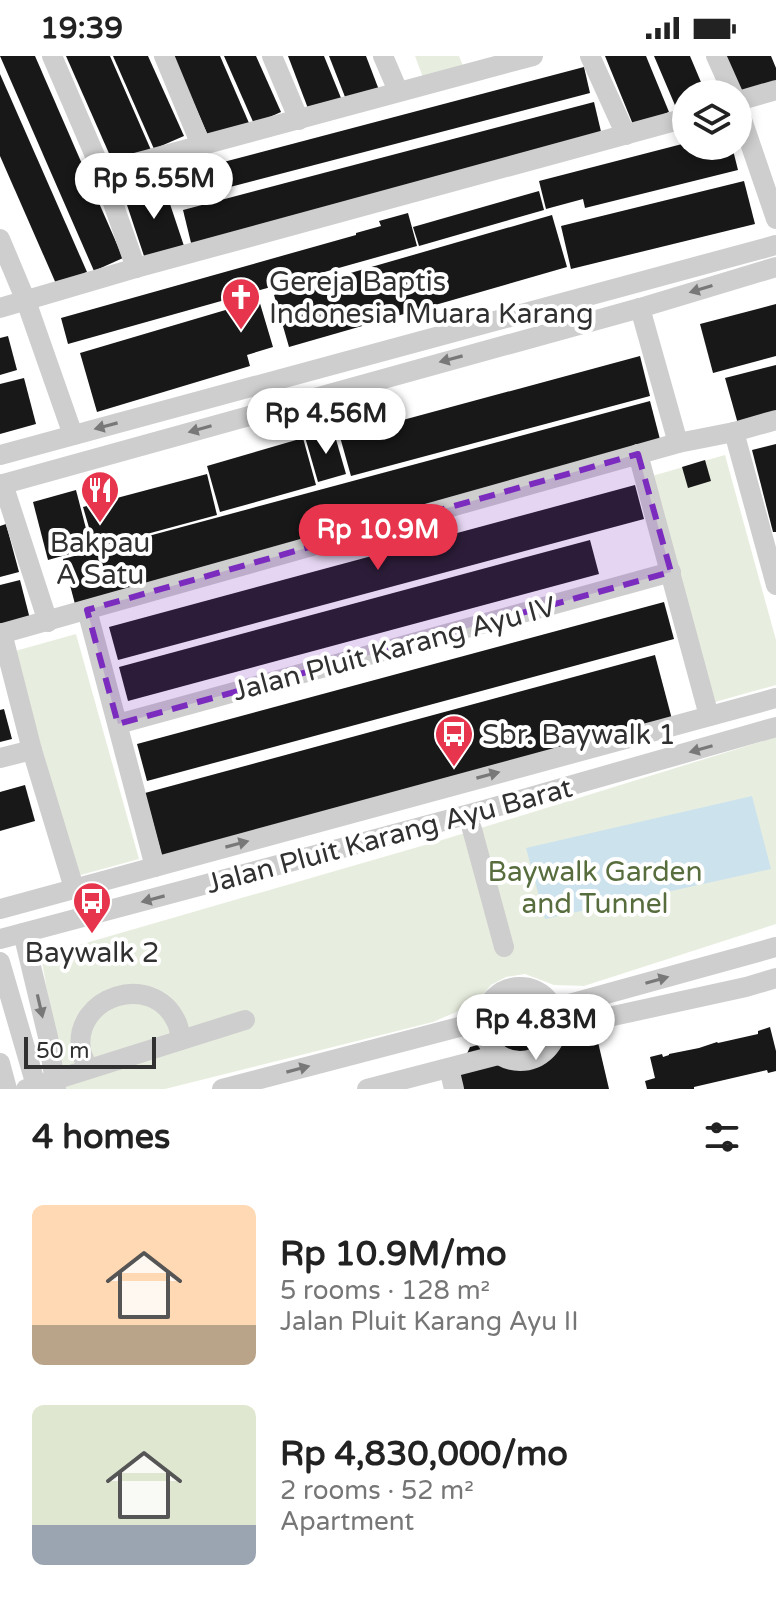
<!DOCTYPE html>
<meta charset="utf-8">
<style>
body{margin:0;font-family:"Varela Round",sans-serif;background:#f2f2f2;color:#222;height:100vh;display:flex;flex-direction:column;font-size:30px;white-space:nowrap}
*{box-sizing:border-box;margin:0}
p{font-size:26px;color:#767676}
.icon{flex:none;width:44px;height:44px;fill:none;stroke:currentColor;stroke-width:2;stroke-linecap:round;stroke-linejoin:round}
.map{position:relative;height:1033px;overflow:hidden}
.details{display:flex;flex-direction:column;background:#fff;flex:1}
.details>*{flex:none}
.buttons{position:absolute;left:672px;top:24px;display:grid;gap:16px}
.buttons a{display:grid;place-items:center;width:80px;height:80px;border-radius:50%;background:#fff;box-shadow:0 4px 12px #0003;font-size:40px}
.scale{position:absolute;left:24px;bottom:20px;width:132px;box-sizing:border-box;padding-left:8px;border:4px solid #313131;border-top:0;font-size:22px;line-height:28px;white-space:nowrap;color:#313131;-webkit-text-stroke:6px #fff;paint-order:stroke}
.price{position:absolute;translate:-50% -68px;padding:0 18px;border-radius:28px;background:#fff;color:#222;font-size:26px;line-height:52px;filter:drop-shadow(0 2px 4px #0008)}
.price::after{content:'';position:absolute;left:50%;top:48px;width:24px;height:18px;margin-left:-12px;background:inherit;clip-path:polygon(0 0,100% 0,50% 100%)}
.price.selected{background:#e6354c;color:#fff}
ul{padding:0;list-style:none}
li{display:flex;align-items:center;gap:24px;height:200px;padding:0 32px}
li span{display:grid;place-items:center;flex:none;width:224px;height:160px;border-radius:12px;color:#555}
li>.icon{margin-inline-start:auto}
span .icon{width:96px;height:96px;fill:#fffc;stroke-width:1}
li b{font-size:34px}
h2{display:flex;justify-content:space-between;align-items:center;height:96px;padding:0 32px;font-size:34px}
.status{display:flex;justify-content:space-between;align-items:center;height:56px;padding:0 40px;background:#fff;direction:ltr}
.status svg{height:22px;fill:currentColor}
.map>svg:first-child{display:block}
.green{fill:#e8eedf}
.water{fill:#cce2ed}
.building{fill:#181818}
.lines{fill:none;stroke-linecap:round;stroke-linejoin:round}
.minor{stroke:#cecece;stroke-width:20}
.oneway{fill:#787878}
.marked{fill:#7b2cbf;fill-opacity:0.2;stroke:#7b2cbf;stroke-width:6;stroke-dasharray:16 10;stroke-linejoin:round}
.labels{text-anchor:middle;stroke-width:8;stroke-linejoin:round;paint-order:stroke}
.poi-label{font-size:28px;fill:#313131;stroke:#fff;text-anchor:start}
.street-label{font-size:28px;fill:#313131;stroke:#fff}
.park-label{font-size:28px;fill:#576d3d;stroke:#fff}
</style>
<div class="status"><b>19:39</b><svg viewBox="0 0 49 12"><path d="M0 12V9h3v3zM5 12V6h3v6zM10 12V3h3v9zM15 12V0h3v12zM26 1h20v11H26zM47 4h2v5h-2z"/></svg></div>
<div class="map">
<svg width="776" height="1033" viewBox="0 0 776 1033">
<rect width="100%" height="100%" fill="#fff"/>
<g class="green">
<path d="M 415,0 L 459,0 L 464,12 L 425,27 Z"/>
<path d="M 725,399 L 776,584 L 776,629 L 715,646 L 652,420 Z"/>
<path d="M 76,578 L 139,803 L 77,820 L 15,595 Z"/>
<path d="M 776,681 L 776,868 L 584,930 L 554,929 L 525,918 L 506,921 L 491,929 L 480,942 L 469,949 L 454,957 L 433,966 L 165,1033 L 64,1033 L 41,900 L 442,784 Z"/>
</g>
<path class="water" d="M 752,740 L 771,813 L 545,863 L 526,792 Z"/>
<g class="building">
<path d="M 0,0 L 35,0 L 123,202 L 94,215 Z"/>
<path d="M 66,0 L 110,0 L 151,94 L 115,111 Z"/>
<path d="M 113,0 L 148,0 L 184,80 L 154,93 Z"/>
<path d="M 173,0 L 220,0 L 249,67 L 210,84 Z"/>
<path d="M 224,0 L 256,0 L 281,56 L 254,68 Z"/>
<path d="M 288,0 L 324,0 L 341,42 L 309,55 Z"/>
<path d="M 329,0 L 366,0 L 379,34 L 347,46 Z"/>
<path d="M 605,0 L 646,0 L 669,56 L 634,71 Z"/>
<path d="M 654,0 L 690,0 L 706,38 L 686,38 L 686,58 L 680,61 Z"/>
<path d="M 725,0 L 771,0 L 776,12 L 776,28 L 744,42 Z"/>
<path d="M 584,11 L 590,37 L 180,144 L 174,119 Z"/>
<path d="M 0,18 L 87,216 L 57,230 L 0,100 Z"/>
<path d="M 594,46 L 603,84 L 192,191 L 183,154 Z"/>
<path d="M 686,87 L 686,90 L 732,90 L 738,114 L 585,152 L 583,143 L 546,153 L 539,125 Z"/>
<path d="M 162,124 L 185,193 L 146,206 L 123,137 Z"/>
<path d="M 744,125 L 755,168 L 571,213 L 561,170 Z"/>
<path d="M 539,135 L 544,154 L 419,190 L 413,171 Z"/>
<path d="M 408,157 L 417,190 L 68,288 L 61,262 L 356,179 L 356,177 L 381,170 L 379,165 Z"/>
<path d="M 552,159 L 567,211 L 289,291 L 274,239 Z"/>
<path d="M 259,244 L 273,291 L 247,299 L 250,310 L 97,356 L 80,297 Z"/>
<path d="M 776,248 L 776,300 L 713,317 L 700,268 Z"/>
<path d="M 8,280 L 17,314 L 0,319 L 0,282 Z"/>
<path d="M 640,300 L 650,340 L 351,420 L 340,381 Z"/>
<path d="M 776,309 L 776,358 L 738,368 L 725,322 Z"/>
<path d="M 24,322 L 36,368 L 0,378 L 0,328 Z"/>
<path d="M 650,345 L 662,391 L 75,548 L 63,503 Z"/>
<path d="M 333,373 L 346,418 L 318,426 L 305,381 Z"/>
<path d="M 303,382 L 316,429 L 220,456 L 207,410 Z"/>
<path d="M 776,388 L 776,476 L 773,476 L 752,394 Z"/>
<path d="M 705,404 L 711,425 L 688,432 L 682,411 Z"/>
<path d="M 207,418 L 217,459 L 95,492 L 83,451 Z"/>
<path d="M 635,429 L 644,463 L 118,604 L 109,571 Z"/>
<path d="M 76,434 L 91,492 L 48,504 L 33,446 Z"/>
<path d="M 6,468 L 19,516 L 0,521 L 0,470 Z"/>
<path d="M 590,484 L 599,518 L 128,645 L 119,611 Z"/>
<path d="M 20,524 L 30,563 L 0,571 L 0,529 Z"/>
<path d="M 664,546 L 674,583 L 147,725 L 137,688 Z"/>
<path d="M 655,599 L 673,667 L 163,804 L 145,737 Z"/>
<path d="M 4,653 L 12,683 L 0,686 L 0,654 Z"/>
<path d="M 25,729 L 35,765 L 0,775 L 0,736 Z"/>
<path d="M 569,966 L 598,986 L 609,1033 L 458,1033 L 456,1022 L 470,991 Z"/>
<path d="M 770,971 L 776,995 L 776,1015 L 768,1017 L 767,1014 L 694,1031 L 694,1033 L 647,1033 L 645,1025 L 655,1022 L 650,1001 L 662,998 L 663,1001 L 669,999 L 669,998 L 699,992 L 717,986 L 718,987 L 758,978 L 758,975 Z"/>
</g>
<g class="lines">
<g class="minor">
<path d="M 52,0 L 102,116 L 136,212"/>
<path d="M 164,0 L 201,89"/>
<path d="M 272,0 L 299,64"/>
<path d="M 383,0 L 398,35"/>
<path d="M 590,0 L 626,79"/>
<path d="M 716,0 L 733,38"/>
<path d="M 738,45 L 776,34"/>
<path d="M 738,52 L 776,163"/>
<path d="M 102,116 L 533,0"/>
<path d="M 0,183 L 26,245 L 73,379"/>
<path d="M 0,252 L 136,212 L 686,62"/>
<path d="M 640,252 L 678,387"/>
<path d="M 734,376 L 776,529"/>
<path d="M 638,398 L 709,660"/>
<path d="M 0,399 L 776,189"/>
<path d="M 3,428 L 48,566"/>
<path d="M 0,429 L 640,252 L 776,211"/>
<path d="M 87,554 L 155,811"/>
<path d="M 2,577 L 32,694 L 74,832"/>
<path d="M 0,578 L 678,387 L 734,376 L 776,364"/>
<path d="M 118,668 L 671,516"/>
<path d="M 0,702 L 32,694"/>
<path d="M 472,773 L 504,891"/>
<path d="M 0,853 L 776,642"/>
<path d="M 23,877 L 48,981 L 56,1033"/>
<path d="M 0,883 L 481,755 L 776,671"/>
<path d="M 0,906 L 37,1033"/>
<circle cx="520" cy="968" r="37"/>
<path d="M 555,952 L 776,891"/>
<path d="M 558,972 L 746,931 L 776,922"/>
<path d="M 0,1007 L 7,1033"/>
<path d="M 449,1012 L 454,1033"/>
<path d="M 88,1013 C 86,1007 82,1000 81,994 C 73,940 152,915 176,965 C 179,970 180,978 181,984"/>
<path d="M 26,1033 L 245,964"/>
<path d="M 222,1033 L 482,965"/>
<path d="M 367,1033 L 498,999"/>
</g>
</g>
<defs><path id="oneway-solid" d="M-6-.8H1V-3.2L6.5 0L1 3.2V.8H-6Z" transform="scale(2)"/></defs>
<g class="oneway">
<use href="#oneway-solid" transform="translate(701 233) rotate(163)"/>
<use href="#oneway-solid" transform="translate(451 303) rotate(165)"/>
<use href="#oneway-solid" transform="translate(106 370) rotate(165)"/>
<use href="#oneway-solid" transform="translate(200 373) rotate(164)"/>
<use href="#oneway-solid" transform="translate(701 693) rotate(164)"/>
<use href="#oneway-solid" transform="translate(488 719) rotate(-15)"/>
<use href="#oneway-solid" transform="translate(237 788) rotate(-15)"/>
<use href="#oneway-solid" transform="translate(153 843) rotate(165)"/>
<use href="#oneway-solid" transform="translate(657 924) rotate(-16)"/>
<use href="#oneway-solid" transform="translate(40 950) rotate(77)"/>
<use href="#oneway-solid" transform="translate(298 1013) rotate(-15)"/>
</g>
<path class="marked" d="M 638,398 L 671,516 L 118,668 L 87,554 Z"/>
<defs>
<symbol id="church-pin" viewBox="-11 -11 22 30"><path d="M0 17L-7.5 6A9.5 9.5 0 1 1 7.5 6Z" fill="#e6354c" stroke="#fff"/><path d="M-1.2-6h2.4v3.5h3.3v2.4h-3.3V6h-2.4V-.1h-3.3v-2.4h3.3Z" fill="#fff"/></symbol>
<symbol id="restaurant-pin" viewBox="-11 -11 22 30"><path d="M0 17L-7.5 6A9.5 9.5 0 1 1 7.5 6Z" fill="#e6354c" stroke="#fff"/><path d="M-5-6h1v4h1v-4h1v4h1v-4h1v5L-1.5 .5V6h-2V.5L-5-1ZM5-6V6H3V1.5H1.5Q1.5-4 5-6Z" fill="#fff"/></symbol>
<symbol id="bus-pin" viewBox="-11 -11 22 30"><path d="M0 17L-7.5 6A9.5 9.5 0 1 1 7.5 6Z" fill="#e6354c" stroke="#fff"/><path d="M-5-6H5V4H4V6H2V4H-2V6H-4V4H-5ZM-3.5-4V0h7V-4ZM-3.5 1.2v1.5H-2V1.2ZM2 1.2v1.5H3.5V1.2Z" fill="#fff"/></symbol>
</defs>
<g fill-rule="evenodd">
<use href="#church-pin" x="219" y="219" width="44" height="60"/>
<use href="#restaurant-pin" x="78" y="412" width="44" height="60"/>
<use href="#bus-pin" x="432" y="656" width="44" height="60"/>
<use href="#bus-pin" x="70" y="823" width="44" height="60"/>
</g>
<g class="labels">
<g class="poi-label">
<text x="269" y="235">Gereja Baptis<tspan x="269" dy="32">Indonesia Muara Karang</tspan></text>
<text x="100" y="496" text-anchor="middle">Bakpau<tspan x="100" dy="32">A Satu</tspan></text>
<text x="482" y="688">Sbr. Baywalk 1</text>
<text x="92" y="906" text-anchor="middle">Baywalk 2</text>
</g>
<g class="street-label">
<text transform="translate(394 592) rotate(-15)" y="10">Jalan Pluit Karang Ayu IV</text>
<text transform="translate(389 779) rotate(-15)" y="10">Jalan Pluit Karang Ayu Barat</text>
</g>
<g class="park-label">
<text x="595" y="825">Baywalk Garden<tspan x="595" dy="32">and Tunnel</tspan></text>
</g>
</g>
</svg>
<div class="buttons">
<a><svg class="icon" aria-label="layers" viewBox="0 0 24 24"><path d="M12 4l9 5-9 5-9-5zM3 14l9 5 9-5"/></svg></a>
</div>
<div class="scale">50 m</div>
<b class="price" style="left:154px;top:165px">Rp 5.55M</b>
<b class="price" style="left:326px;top:400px">Rp 4.56M</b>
<b class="price selected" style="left:378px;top:516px">Rp 10.9M</b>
<b class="price" style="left:536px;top:1006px">Rp 4.83M</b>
</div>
<section class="details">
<h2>4 homes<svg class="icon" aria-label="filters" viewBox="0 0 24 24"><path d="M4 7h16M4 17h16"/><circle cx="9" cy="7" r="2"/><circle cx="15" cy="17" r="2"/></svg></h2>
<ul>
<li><span style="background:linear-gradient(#ffd9b3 75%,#b9a48a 0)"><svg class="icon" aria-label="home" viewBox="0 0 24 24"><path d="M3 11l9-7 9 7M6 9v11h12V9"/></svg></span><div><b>Rp 10.9M/mo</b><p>5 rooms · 128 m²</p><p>Jalan Pluit Karang Ayu II</p></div></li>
<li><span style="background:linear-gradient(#dfe7d0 75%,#9aa5b1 0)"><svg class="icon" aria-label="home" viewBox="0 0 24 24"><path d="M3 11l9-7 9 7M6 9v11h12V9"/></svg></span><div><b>Rp 4,830,000/mo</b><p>2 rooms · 52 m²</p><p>Apartment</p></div></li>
</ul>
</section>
